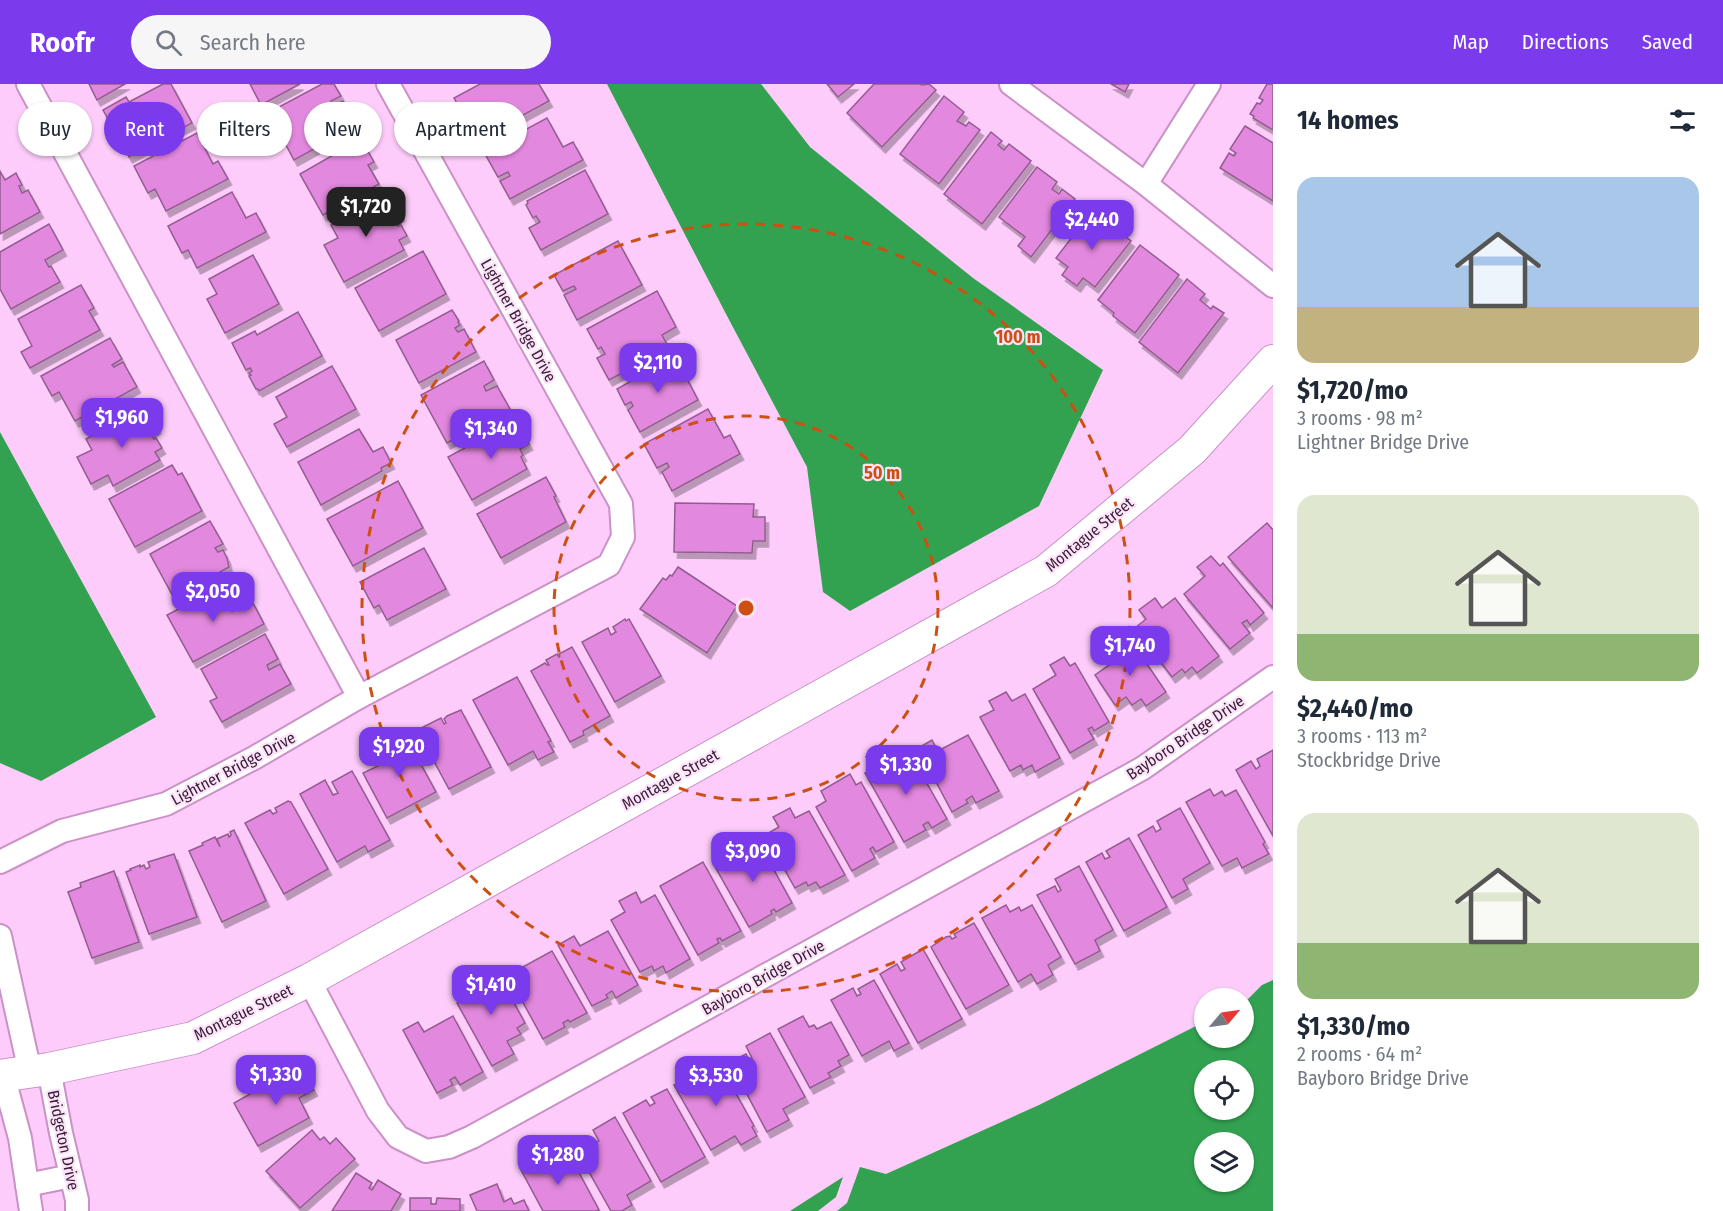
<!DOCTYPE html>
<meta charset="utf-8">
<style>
body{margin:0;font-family:"Fira Sans Condensed",sans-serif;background:#f6f6f7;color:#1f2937;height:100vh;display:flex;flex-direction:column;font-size:22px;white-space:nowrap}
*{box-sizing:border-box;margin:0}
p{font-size:20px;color:#747a83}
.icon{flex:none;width:33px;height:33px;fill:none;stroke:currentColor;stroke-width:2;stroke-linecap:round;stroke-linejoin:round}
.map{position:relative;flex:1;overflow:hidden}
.sheet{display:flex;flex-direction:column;background:#fff;width:450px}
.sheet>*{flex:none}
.guide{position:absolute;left:18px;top:18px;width:570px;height:54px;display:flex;gap:12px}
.needle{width:39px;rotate:61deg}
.fabs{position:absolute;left:1194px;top:904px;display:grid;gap:12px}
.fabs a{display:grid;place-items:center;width:60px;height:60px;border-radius:50%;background:#fff;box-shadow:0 2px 4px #0004;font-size:30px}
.price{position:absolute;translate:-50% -51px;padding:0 14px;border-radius:12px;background:#7c3aed;color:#fff;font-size:20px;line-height:39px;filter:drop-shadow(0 2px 3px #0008)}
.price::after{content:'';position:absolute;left:50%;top:36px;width:18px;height:14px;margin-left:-9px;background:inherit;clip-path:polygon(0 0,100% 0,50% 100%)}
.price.on{background:#222;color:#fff}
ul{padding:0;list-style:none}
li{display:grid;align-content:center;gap:12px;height:318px;padding:0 24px}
li span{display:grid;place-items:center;height:186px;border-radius:18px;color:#555}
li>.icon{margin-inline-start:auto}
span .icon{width:108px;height:108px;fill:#fffc;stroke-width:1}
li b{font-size:26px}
h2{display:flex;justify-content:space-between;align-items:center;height:72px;padding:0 24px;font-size:26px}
.chip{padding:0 21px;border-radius:27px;background:#fff;box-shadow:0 2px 4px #0004;font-size:21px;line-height:54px}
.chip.on{background:#7c3aed;color:#fff}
header{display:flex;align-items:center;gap:36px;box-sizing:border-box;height:84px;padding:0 30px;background:#7c3aed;color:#fff}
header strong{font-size:28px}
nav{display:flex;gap:33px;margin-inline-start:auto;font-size:21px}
.search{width:420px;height:54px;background:#f6f6f7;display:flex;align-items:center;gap:15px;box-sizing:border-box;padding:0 21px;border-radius:33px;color:#747a83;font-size:22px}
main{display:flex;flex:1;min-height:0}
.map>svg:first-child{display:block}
.water{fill:#32a251;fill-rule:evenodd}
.building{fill:#e388df;stroke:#935c90;stroke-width:1.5;filter:url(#shadow)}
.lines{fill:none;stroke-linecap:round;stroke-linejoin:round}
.street-casing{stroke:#cb91c7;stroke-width:26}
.secondary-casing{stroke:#cb91c7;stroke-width:34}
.street{stroke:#fff;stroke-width:22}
.secondary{stroke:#fff;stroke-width:32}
.ring{fill:none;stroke:#cd5012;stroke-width:3;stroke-dasharray:10 8}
.labels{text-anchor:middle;stroke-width:4.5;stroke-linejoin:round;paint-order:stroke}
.street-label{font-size:16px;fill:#361f35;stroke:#fce3f9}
.centre{fill:#cd5012;stroke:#fce3f9;stroke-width:3}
.ring-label{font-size:18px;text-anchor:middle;font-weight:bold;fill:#cd5012;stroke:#fce3f9;stroke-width:4.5;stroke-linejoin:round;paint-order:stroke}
</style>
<header>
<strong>Roofr</strong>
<div class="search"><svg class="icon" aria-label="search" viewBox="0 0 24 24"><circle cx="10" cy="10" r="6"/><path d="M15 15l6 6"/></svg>Search here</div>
<nav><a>Map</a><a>Directions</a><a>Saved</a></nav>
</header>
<main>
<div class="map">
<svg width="1273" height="1127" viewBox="0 0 1273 1127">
<defs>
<filter id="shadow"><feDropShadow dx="3.5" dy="6" stdDeviation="0" flood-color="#0004"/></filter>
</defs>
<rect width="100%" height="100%" fill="#fdccfa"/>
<g class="water">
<path d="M 607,0 L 761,0 L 810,63 L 973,194 L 1103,286 L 1039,422 L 850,527 L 823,508 L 807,383 L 726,230 Z"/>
<path d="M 0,348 L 156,633 L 41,697 L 0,679 Z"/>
<path d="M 1273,896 L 1273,1127 L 837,1127 L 847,1119 L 860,1083 L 886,1090 L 1039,1021 L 1204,938 L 1204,954 L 1244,954 L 1244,919 L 1262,901 ZM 1204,987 L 1244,987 L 1244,1026 L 1204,1026 ZM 1204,1059 L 1244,1059 L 1244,1098 L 1204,1098 Z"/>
<path d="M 843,1093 L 836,1113 L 818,1127 L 790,1127 Z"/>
</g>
<g class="building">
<path d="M 89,0 L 125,0 L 97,16 Z"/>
<path d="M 163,0 L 171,0 L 192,39 L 129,73 L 122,60 L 125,58 L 121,49 L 117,51 L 103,26 L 126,13 L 129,18 Z"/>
<path d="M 250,0 L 300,0 L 261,21 Z"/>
<path d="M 322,0 L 334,0 L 341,12 L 331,17 L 333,22 L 343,17 L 356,42 L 294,76 L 279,48 L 272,52 L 262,32 Z"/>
<path d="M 480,0 L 539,0 L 549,17 L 479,55 L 467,34 L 474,31 L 471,25 L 463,30 L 454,14 Z"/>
<path d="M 827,0 L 854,0 L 838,13 Z"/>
<path d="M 874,0 L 920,0 L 922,1 L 929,0 L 936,6 L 882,63 L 847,29 Z"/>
<path d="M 1111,0 L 1129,0 L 1125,8 Z"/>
<path d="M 1267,0 L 1273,0 L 1273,46 L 1253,34 L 1254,32 L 1250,30 L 1257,19 L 1260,20 L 1263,16 L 1259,14 Z"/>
<path d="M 944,12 L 964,28 L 957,37 L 966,42 L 969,38 L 980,46 L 939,100 L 900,70 Z"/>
<path d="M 547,34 L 563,63 L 573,58 L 583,76 L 510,115 L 500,97 L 510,92 L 508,88 L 498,93 L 484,68 Z"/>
<path d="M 1245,42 L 1273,59 L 1273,117 L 1220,84 L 1229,69 L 1234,72 L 1236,69 L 1230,65 Z"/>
<path d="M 991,48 L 1002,57 L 998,61 L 1004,66 L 1009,60 L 1031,77 L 982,140 L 944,110 Z"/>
<path d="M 197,49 L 213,80 L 218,77 L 228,95 L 166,127 L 155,105 L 148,109 L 134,82 Z"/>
<path d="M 361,55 L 374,78 L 368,81 L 379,100 L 323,131 L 300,90 Z"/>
<path d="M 1037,83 L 1057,98 L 1052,105 L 1059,110 L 1062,105 L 1075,115 L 1031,173 L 1018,162 L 1025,153 L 999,133 Z"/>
<path d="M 585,86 L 608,130 L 541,166 L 529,144 L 540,138 L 536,132 L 533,134 L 526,121 L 528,119 L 527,117 Z"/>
<path d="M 0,87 L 5,96 L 16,89 L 22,101 L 19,102 L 22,109 L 28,106 L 40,128 L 0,150 Z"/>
<path d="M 232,108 L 246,134 L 256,129 L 266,148 L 197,184 L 188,166 L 182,169 L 168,142 Z"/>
<path d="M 390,109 L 401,131 L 394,135 L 398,142 L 401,141 L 407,152 L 399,156 L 404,166 L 344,198 L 324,161 L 338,154 L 331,141 Z"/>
<path d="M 1093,126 L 1107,137 L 1103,142 L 1107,145 L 1110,141 L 1131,157 L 1095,203 L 1083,194 L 1077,202 L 1062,191 L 1068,183 L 1056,174 Z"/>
<path d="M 49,140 L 63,166 L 45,176 L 49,183 L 51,182 L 60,198 L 11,225 L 0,205 L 0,168 Z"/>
<path d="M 618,157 L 642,201 L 577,236 L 564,211 L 576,205 L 574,202 L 563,207 L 554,191 Z"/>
<path d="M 1140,161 L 1179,191 L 1135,249 L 1113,232 L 1114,229 L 1098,216 Z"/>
<path d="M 423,167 L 446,210 L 379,247 L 355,204 Z"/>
<path d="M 253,171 L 279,220 L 225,249 L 207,215 L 217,210 L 209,195 Z"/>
<path d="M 1187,195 L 1205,210 L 1200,216 L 1211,225 L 1213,222 L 1224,229 L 1178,289 L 1139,258 Z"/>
<path d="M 81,201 L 94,224 L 89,227 L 100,246 L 30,284 L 21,268 L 32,262 L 18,235 Z"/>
<path d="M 657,207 L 676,243 L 662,251 L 669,264 L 609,296 L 597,274 L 605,270 L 601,263 L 598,265 L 587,245 Z"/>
<path d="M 452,226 L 459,237 L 458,238 L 460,241 L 455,244 L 458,248 L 464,245 L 476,268 L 419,299 L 396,256 Z"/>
<path d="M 298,228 L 322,272 L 259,307 L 258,305 L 256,305 L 249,292 L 251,291 L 249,289 L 252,287 L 250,284 L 246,286 L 232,259 L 255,247 L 257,251 Z"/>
<path d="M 110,254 L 122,275 L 112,281 L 114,283 L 123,278 L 137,303 L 75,337 L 59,308 L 52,312 L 41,292 Z"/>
<path d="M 675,272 L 698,316 L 640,348 L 628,326 L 633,322 L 631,318 L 625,321 L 617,305 Z"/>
<path d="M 484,277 L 494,296 L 484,302 L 486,307 L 497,302 L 510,325 L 447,359 L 421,311 Z"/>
<path d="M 332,282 L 356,325 L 287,363 L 274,340 L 287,333 L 276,313 Z"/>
<path d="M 146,322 L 157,344 L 150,348 L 154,355 L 156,354 L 162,364 L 155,368 L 160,376 L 113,402 L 108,391 L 91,400 L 77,373 L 92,366 L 86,355 Z"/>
<path d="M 708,325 L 724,354 L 730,351 L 740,370 L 672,407 L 662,388 L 669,383 L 667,379 L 657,384 L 644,360 Z"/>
<path d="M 516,336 L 529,360 L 520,365 L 523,371 L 521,373 L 527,385 L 472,416 L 448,373 Z"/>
<path d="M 359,345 L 373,368 L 383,363 L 391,379 L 381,384 L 382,387 L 321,421 L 298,378 Z"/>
<path d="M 172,381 L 178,391 L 182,389 L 202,427 L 135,463 L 109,415 Z"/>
<path d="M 546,393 L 556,412 L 554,413 L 566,438 L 501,474 L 477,430 Z"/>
<path d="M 398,397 L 423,444 L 353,482 L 327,435 Z"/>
<path d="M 675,419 L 754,420 L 753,433 L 765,433 L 765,457 L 753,457 L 752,469 L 674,468 Z"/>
<path d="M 210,437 L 223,460 L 215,464 L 218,468 L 223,466 L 227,474 L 229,483 L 174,514 L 150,470 Z"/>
<path d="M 1267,439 L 1273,446 L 1273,524 L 1228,473 Z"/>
<path d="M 424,464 L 446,505 L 387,536 L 379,521 L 374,524 L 360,498 Z"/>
<path d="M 1211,472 L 1220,482 L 1223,479 L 1264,529 L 1250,541 L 1247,536 L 1242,539 L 1250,549 L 1230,565 L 1184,510 L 1205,492 L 1197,483 Z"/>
<path d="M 678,483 L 737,522 L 707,569 L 640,525 L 663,494 L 666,496 L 670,491 L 672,492 Z"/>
<path d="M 220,503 L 232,527 L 252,517 L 264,540 L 193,578 L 167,531 Z"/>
<path d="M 1155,514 L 1162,524 L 1175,514 L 1219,572 L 1197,589 L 1192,583 L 1185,589 L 1182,585 L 1172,593 L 1135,544 L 1146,535 L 1139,526 Z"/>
<path d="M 625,535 L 626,537 L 629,535 L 661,592 L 615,618 L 582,558 L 608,544 L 611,551 L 616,548 L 613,543 Z"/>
<path d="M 265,550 L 278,575 L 267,581 L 269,586 L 280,580 L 291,600 L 222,638 L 210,617 L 217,614 L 201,585 Z"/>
<path d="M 1128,552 L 1166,608 L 1146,622 L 1141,615 L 1132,621 L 1126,613 L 1115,621 L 1095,591 L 1119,574 L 1112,563 Z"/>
<path d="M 572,563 L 610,632 L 583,647 L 584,651 L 570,658 L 531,587 L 545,579 L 547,581 L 549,581 L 546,576 L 557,570 L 559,573 L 560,572 L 559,570 Z"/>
<path d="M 1064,573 L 1070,582 L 1075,579 L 1109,638 L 1094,647 L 1092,643 L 1088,645 L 1094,655 L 1070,669 L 1033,605 L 1056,591 L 1050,581 Z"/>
<path d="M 517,593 L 551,657 L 548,658 L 554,668 L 538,676 L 533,667 L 508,681 L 473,616 Z"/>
<path d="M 1006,608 L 1012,617 L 1025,610 L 1060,674 L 1035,688 L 1032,681 L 1023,686 L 1021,681 L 1010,687 L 980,633 L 994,626 L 989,617 Z"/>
<path d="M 461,626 L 491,683 L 449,705 L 417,646 L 441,634 L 444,640 L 446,639 L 444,635 L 447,632 Z"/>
<path d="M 968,651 L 999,707 L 976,719 L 972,712 L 966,716 L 968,719 L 952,728 L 918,664 L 932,656 L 938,667 Z"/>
<path d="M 406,653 L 436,708 L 387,734 L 363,689 L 380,681 L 374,670 Z"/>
<path d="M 908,666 L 947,735 L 932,744 L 928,738 L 923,741 L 926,746 L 904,758 L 865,689 Z"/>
<path d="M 1273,666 L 1273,752 L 1236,686 L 1251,677 L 1256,685 L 1260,682 L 1257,675 Z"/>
<path d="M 352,687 L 390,756 L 368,768 L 365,762 L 337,778 L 300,710 L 325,696 L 333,711 L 338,709 L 332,698 Z"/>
<path d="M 850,690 L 856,701 L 861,698 L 894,758 L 876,768 L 873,763 L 870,765 L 875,774 L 852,787 L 816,723 L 826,717 L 821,707 Z"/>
<path d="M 1210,705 L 1214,712 L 1222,707 L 1225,712 L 1236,706 L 1265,758 L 1263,760 L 1269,770 L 1242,784 L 1237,774 L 1222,782 L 1186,718 Z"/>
<path d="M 288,717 L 291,718 L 328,785 L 284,810 L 245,739 L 270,726 L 273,730 L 277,728 L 275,724 Z"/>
<path d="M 790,724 L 795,734 L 809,727 L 845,791 L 820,804 L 816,798 L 808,802 L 806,798 L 795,804 L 765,751 L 779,743 L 773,733 Z"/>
<path d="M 1180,724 L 1210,779 L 1183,795 L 1188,805 L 1172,814 L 1138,751 L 1153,742 L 1156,748 L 1161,745 L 1157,737 Z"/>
<path d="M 234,746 L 266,817 L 222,838 L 189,767 L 203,761 L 202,759 L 215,753 L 220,763 L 217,755 L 228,750 L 229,753 L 231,751 L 230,748 Z"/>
<path d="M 1129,754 L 1167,823 L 1124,847 L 1086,778 L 1102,769 L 1105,775 L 1110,773 L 1106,767 Z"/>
<path d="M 757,755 L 792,819 L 776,828 L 774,825 L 771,827 L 772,830 L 749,843 L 713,779 Z"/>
<path d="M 174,770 L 197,833 L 149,850 L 126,788 L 131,786 L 130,785 L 140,781 L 140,783 L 144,781 L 146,785 L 150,783 L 148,778 Z"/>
<path d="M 703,778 L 741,847 L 722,857 L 720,854 L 717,855 L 719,859 L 698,871 L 660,802 Z"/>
<path d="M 1079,782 L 1113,846 L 1095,856 L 1100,867 L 1075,880 L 1037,811 L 1055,802 L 1058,808 L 1061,806 L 1055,795 Z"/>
<path d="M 114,787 L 139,858 L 92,874 L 68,808 L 81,803 L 80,799 Z"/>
<path d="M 636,808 L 641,819 L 655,811 L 690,875 L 666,889 L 663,882 L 654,887 L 652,882 L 640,888 L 611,836 L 625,828 L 619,817 Z"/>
<path d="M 1006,821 L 1010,828 L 1019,823 L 1021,827 L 1032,821 L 1061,873 L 1048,881 L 1053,891 L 1037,900 L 1031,890 L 1018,898 L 982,834 Z"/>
<path d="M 974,839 L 1009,901 L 966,925 L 931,863 L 946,853 L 950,852 L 952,855 L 956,853 L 954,850 Z"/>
<path d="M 608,847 L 638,901 L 616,914 L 612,907 L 606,911 L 608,914 L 592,922 L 558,861 L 574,852 L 580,862 Z"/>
<path d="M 923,865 L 962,935 L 918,959 L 880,890 L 897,880 L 901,887 L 905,885 L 901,878 Z"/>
<path d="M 552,867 L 587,929 L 570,938 L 568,936 L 563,939 L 565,943 L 543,955 L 508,891 Z"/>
<path d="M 486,889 L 493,900 L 501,895 L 525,939 L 517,944 L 521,950 L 507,957 L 514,970 L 492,982 L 457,919 L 464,916 L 458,904 Z"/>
<path d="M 874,896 L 909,959 L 894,967 L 889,957 L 862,972 L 831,916 L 853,904 L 857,912 L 861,910 L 858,905 Z"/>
<path d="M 453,932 L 483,988 L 460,1001 L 455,993 L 450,996 L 453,1001 L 437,1009 L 403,946 L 418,938 L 424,948 Z"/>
<path d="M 803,932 L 809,943 L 814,941 L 817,945 L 831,938 L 849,971 L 838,977 L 841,982 L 828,989 L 831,993 L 810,1004 L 778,945 Z"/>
<path d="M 770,949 L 805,1013 L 783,1025 L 789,1036 L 767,1048 L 730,978 L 746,970 L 749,976 L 752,974 L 746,962 Z"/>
<path d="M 716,978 L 717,980 L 719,979 L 754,1042 L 752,1043 L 757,1052 L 741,1061 L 735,1052 L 711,1066 L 674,1001 Z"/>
<path d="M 300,982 L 314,1006 L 299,1014 L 309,1034 L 258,1062 L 234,1019 Z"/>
<path d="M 667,1005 L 705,1073 L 661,1098 L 623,1029 L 646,1016 L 650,1022 L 655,1019 L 651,1013 Z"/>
<path d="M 615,1033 L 651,1097 L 627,1111 L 632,1121 L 622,1127 L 611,1127 L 575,1063 L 592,1054 L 595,1059 L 599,1057 L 593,1046 Z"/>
<path d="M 312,1046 L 320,1056 L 324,1053 L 330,1060 L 336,1054 L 355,1075 L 300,1124 L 266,1087 Z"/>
<path d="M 544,1071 L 548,1078 L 556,1074 L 559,1078 L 570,1072 L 599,1126 L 596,1127 L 543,1127 L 520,1084 Z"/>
<path d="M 356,1089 L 372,1099 L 369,1104 L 372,1106 L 378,1096 L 401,1110 L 391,1127 L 332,1127 Z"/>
<path d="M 497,1100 L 504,1118 L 511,1114 L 514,1120 L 524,1116 L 529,1127 L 477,1127 L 470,1111 Z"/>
<path d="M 410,1114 L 431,1114 L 431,1120 L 436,1120 L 437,1114 L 460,1115 L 460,1127 L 410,1127 Z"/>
</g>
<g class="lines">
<defs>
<g id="street">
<path d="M 28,0 L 359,613"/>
<path d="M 1011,0 L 1146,100 L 1209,0"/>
<path d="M 1146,100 L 1273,202"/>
<path d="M 0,778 L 62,747 L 166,720 L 254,674 L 359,613 L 609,481 L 623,453 L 621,420 L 388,0"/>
<path d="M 0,852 L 30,988"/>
<path d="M 309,896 L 378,1027 L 398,1053 L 426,1067 L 449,1063 L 472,1053 L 1143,684 L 1273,593"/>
<path d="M 49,985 L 61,1049 L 77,1116 L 77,1127"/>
<path d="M 3,991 L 20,1054 L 31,1127"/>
<path d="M 27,1101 L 71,1092"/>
</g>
<path id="secondary" d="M 0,992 L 49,985 L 193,954 L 309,896 L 1046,487 L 1192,366 L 1273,277"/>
</defs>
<use href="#street" class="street-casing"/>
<use href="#secondary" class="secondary-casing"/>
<use href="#street" class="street"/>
<use href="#secondary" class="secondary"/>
</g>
<g class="ring">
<circle cx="746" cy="524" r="192"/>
<circle cx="746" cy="524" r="384"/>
</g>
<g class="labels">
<g class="street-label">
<text transform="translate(519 236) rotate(61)" y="6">Lightner Bridge Drive</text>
<text transform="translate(1089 450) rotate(-39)" y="6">Montague Street</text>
<text transform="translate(1185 653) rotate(-34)" y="6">Bayboro Bridge Drive</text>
<text transform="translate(233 684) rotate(-28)" y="6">Lightner Bridge Drive</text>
<text transform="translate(670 695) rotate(-29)" y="6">Montague Street</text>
<text transform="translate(763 893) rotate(-29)" y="6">Bayboro Bridge Drive</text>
<text transform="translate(243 928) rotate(-26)" y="6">Montague Street</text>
<text transform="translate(64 1056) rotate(78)" y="6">Bridgeton Drive</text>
</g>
</g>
<circle cx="746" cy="524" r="9" class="centre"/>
<g class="ring-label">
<text x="1018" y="259">100 m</text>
<text x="882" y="395">50 m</text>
</g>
</svg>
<div class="fabs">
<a><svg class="needle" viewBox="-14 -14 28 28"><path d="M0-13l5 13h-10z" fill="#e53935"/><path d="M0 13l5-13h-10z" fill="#747a83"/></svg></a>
<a><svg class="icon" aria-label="locate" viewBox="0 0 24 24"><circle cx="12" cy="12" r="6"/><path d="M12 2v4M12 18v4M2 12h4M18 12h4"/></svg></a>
<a><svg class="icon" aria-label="layers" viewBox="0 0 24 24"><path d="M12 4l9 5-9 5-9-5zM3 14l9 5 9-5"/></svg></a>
</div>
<b class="price on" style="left:366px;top:154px">$1,720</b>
<b class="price" style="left:1092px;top:167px">$2,440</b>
<b class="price" style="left:658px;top:310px">$2,110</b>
<b class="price" style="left:122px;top:365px">$1,960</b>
<b class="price" style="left:491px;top:376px">$1,340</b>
<b class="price" style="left:213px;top:539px">$2,050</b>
<b class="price" style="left:1130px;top:593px">$1,740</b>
<b class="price" style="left:399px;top:694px">$1,920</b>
<b class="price" style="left:906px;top:712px">$1,330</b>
<b class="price" style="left:753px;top:799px">$3,090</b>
<b class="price" style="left:491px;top:932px">$1,410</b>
<b class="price" style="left:276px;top:1022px">$1,330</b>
<b class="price" style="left:716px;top:1023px">$3,530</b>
<b class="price" style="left:558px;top:1102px">$1,280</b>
<div class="guide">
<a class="chip">Buy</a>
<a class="chip on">Rent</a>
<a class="chip">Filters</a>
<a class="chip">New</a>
<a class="chip">Apartment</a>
</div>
</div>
<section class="sheet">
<h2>14 homes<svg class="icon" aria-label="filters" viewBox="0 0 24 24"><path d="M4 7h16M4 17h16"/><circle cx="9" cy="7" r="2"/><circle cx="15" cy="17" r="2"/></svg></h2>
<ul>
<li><span style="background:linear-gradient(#a9c7e8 70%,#c2b280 0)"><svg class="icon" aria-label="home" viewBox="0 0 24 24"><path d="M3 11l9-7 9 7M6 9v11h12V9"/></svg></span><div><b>$1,720/mo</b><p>3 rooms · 98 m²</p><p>Lightner Bridge Drive</p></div></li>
<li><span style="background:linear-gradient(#dfe7d0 75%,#8fb573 0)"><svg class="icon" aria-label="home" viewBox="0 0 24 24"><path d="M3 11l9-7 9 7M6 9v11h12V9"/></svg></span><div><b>$2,440/mo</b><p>3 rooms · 113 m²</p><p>Stockbridge Drive</p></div></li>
<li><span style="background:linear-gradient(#dfe7d0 70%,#8fb573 0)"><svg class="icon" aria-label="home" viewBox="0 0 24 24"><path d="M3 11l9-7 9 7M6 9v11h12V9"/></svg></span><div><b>$1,330/mo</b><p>2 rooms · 64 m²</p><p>Bayboro Bridge Drive</p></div></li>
</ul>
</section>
</main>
